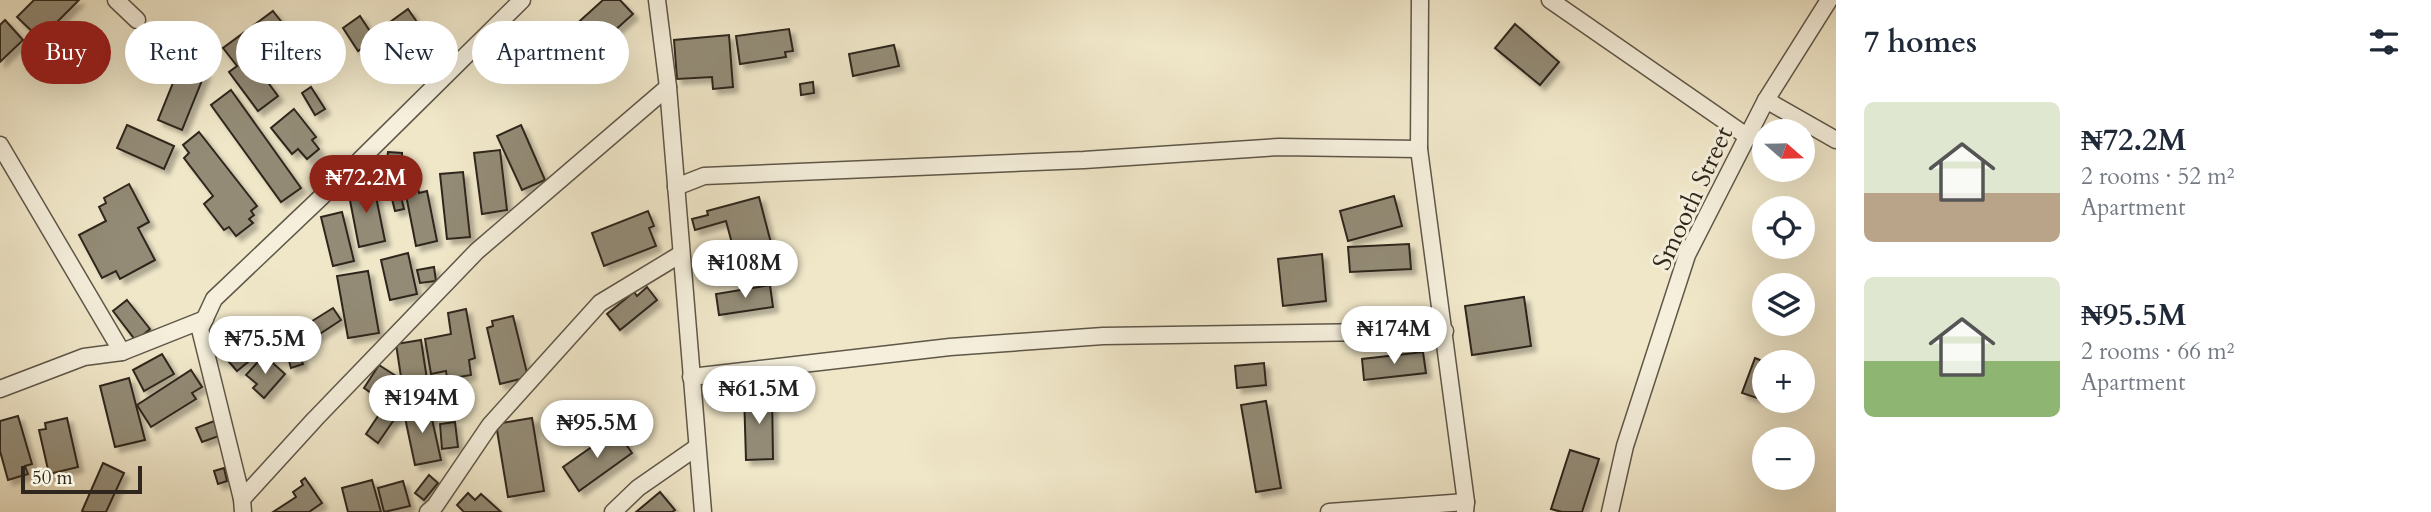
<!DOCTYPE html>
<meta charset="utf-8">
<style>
body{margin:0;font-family:Cardo,serif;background:#f2f2f3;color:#1f2937;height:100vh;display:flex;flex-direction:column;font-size:26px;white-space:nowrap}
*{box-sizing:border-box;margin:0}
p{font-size:23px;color:#747a83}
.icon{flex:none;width:38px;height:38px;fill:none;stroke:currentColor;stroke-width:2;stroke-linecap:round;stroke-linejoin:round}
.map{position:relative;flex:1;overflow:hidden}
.sheet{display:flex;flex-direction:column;background:#fff;width:595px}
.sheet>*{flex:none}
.top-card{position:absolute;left:21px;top:21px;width:665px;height:63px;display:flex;gap:14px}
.needle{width:46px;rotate:110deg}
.tools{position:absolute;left:1752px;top:119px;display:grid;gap:14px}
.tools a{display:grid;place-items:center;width:63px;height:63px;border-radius:50%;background:#fff;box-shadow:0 7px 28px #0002;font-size:35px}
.scale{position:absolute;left:21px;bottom:18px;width:121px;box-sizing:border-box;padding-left:7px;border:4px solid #2f271d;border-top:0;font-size:19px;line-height:24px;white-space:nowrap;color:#2f271d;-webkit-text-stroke:5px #f5efdc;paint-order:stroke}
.price{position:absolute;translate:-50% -60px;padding:0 16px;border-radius:24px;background:#fff;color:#222;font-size:23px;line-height:46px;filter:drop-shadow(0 2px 4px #0008)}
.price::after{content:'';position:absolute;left:50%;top:42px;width:21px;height:16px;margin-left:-10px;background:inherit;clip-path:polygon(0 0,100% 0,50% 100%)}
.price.selected{background:#8f2418;color:#fff}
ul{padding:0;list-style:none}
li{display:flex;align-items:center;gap:21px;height:175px;padding:0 28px}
li span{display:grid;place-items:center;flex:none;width:196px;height:140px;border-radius:10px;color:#555}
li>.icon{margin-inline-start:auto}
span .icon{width:84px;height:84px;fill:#fffc;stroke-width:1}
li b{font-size:30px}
h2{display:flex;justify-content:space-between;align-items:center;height:84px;padding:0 28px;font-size:30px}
.tag{padding:0 24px;border-radius:32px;background:#fff;box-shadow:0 7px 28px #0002;font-size:24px;line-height:63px}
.tag.selected{background:#8f2418;color:#fff}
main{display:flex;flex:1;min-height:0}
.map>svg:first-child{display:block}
.building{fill:#938b76;stroke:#2f271d;stroke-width:2;filter:url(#shadow)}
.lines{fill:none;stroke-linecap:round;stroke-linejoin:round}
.street-casing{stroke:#5f5748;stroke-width:19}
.street{stroke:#f5efdc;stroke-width:16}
.labels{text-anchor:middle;stroke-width:6;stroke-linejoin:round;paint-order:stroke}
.street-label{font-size:26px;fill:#2f271d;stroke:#f5efdc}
</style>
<main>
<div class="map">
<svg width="1836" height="512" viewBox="0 0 1836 512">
<defs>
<filter id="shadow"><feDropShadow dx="5" dy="5" stdDeviation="2" flood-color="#0004"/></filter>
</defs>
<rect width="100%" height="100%" fill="#f0e7c9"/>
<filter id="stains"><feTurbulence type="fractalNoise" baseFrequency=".00286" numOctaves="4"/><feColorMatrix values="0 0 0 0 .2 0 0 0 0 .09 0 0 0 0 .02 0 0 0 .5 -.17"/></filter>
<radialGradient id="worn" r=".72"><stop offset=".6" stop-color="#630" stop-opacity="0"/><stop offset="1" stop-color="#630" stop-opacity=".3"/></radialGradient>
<g class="building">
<path d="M 34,0 L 79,0 L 40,39 L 17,17 Z"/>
<path d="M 603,0 L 620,0 L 633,14 L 582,60 L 561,38 Z"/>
<path d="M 408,9 L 430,41 L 401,62 L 379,30 Z"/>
<path d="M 273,11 L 287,29 L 249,57 L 278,96 L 258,111 L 229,72 L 237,66 L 223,48 Z"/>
<path d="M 360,16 L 375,39 L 358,51 L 343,28 Z"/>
<path d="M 5,20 L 23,40 L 0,62 L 0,25 Z"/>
<path d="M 1515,24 L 1559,62 L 1540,85 L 1495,48 Z"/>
<path d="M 789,29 L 793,51 L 785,52 L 786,57 L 740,64 L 736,36 Z"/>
<path d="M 729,35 L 733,87 L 713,89 L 712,77 L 677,79 L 674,40 Z"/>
<path d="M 894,45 L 899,66 L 853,76 L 849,54 Z"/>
<path d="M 181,63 L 205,73 L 182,130 L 158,120 Z"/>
<path d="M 813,82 L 814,93 L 801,95 L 800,84 Z"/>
<path d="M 311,87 L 325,109 L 315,115 L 302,93 Z"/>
<path d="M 231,90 L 301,188 L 281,202 L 211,105 Z"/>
<path d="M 294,109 L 316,137 L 312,140 L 319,149 L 307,159 L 298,149 L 292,154 L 271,128 Z"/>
<path d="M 127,125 L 174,146 L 164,169 L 117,148 Z"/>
<path d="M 521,125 L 545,180 L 522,190 L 497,136 Z"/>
<path d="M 199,132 L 257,206 L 251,211 L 254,215 L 249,219 L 253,223 L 236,236 L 229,227 L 224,230 L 204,204 L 213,196 L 184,158 L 189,153 L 183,145 Z"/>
<path d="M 500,150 L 507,210 L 482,214 L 474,153 Z"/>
<path d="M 388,152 L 402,153 L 402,162 L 387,160 Z"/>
<path d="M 463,172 L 470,237 L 447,239 L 440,174 Z"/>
<path d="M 361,178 L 363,189 L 374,187 L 385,241 L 359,247 L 348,190 L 354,189 L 352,180 Z"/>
<path d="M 129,184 L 149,222 L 138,228 L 155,260 L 120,279 L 116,271 L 102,278 L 79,235 L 106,221 L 99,207 L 106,203 L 104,198 Z"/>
<path d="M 418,188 L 419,193 L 427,191 L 437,241 L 416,246 L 406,195 L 410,194 L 409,189 Z"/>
<path d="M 400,193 L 404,209 L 395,211 L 391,195 Z"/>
<path d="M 1394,196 L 1402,226 L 1348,241 L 1340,211 Z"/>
<path d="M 759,197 L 771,243 L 766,244 L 771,263 L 747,270 L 741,245 L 733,247 L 726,221 L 695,230 L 692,219 L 708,215 L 707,211 Z"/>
<path d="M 648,211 L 654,226 L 649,228 L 656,246 L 604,266 L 592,233 Z"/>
<path d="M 342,212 L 354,261 L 333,266 L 321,217 Z"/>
<path d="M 1409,244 L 1411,269 L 1350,272 L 1348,247 Z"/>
<path d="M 408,253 L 417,294 L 390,300 L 381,260 Z"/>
<path d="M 1322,254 L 1326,301 L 1283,306 L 1278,259 Z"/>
<path d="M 434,267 L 436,281 L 420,283 L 417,270 Z"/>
<path d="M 368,271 L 379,333 L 348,338 L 337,276 Z"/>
<path d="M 770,285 L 773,307 L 719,315 L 716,294 Z"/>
<path d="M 647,287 L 657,300 L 620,330 L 607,314 L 634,292 L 637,296 Z"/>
<path d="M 1524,297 L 1531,346 L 1472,355 L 1465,306 Z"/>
<path d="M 127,300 L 150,329 L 136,341 L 113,311 Z"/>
<path d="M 333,308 L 341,320 L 309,341 L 301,328 Z"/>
<path d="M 466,309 L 475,358 L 469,360 L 471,375 L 447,379 L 446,371 L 431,374 L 425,339 L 451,334 L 448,313 Z"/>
<path d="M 513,316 L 528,377 L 500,384 L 487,328 L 493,326 L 492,321 Z"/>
<path d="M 269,318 L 282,334 L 237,371 L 224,356 Z"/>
<path d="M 421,340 L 428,386 L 403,390 L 396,344 Z"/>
<path d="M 297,347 L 303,364 L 291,368 L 286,350 Z"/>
<path d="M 1423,352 L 1426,373 L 1364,380 L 1362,359 Z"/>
<path d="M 162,354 L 174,374 L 144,391 L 133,370 Z"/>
<path d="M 264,355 L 285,374 L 264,398 L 253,388 L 257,384 L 246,375 Z"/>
<path d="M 1755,358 L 1765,362 L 1763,400 L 1742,393 Z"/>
<path d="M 1264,363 L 1266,385 L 1237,388 L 1235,366 Z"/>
<path d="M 379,365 L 399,378 L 395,383 L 399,386 L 394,393 L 400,397 L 394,406 L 400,411 L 378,443 L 366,434 L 380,413 L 372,407 L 378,398 L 364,388 Z"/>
<path d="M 191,370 L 202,387 L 192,393 L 196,399 L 151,427 L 137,405 Z"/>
<path d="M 129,378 L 145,440 L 115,447 L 100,386 Z"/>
<path d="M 772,392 L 773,459 L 746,460 L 744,393 Z"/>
<path d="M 428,401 L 441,460 L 415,465 L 404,413 L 416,411 L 414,404 Z"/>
<path d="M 1266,401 L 1281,488 L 1256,492 L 1241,405 Z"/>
<path d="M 18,416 L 32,464 L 25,466 L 28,474 L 8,480 L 0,451 L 0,421 Z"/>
<path d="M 67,418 L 78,467 L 49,474 L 39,430 L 46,429 L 45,423 Z"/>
<path d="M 532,418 L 544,491 L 508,497 L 496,424 Z"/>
<path d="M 214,421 L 219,436 L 202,442 L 196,428 Z"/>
<path d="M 455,422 L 458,447 L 442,449 L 440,424 Z"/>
<path d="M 616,430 L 632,453 L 579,491 L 563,467 Z"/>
<path d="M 1570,450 L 1599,459 L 1582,512 L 1562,512 L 1551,509 Z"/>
<path d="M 103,463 L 124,473 L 106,512 L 85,512 L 82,511 Z"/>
<path d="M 224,468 L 227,481 L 218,484 L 214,471 Z"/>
<path d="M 429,475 L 438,483 L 424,500 L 415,493 Z"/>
<path d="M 305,478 L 322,503 L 309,512 L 273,512 L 296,497 L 293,492 L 303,485 L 301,481 Z"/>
<path d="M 372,480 L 381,512 L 348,512 L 342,488 Z"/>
<path d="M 403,481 L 410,506 L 384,512 L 378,488 Z"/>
<path d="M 660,492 L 675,510 L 672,512 L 636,512 Z"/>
<path d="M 468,493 L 475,500 L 481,494 L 501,512 L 464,512 L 457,505 Z"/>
</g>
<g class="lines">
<defs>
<g id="street">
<path d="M 116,0 L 137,20"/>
<path d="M 657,0 L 668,87 L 703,512"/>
<path d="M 1420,0 L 1419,149 L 1466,502 L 1465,512"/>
<path d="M 1550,0 L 1748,137"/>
<path d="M 1766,100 L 1836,140"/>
<path d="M 0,145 L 122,352"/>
<path d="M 676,187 L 704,176 L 1084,160 L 1279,147 L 1419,149"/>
<path d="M 691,377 L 950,347 L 1103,336 L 1445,331"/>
<path d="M 0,389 L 84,357 L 122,352 L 205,319"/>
<path d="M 242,499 L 315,419 L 477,251 L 668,87"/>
<path d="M 243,512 L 242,499 L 200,329 L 214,299 L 356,164 L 522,0"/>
<path d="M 428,512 L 435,506 L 490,425 L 600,303 L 681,254"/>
<path d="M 613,512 L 638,488 L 697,447"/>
<path d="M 1329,512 L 1466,502"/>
<path d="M 1610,512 L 1625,446 L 1687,255 L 1766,100 L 1829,0"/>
</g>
</defs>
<use href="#street" class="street-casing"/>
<use href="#street" class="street"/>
</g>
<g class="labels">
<g class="street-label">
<text transform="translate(1692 198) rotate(-65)" y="9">Smooth Street</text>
</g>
</g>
<rect width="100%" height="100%" filter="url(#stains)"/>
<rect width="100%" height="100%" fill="url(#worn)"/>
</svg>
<div class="tools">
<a><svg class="needle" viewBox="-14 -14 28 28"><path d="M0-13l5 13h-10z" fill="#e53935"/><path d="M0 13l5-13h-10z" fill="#747a83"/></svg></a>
<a><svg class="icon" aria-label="locate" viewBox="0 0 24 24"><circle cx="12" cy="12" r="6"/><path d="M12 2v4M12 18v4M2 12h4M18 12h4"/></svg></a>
<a><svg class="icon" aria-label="layers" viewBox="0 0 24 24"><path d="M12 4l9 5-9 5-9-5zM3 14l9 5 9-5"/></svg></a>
<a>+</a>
<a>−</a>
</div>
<div class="scale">50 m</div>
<b class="price selected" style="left:366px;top:215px">₦72.2M</b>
<b class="price" style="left:745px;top:300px">₦108M</b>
<b class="price" style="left:1394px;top:366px">₦174M</b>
<b class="price" style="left:265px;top:376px">₦75.5M</b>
<b class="price" style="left:759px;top:426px">₦61.5M</b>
<b class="price" style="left:422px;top:435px">₦194M</b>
<b class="price" style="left:597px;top:460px">₦95.5M</b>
<div class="top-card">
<a class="tag selected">Buy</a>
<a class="tag">Rent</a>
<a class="tag">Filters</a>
<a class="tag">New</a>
<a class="tag">Apartment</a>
</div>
</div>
<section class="sheet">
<h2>7 homes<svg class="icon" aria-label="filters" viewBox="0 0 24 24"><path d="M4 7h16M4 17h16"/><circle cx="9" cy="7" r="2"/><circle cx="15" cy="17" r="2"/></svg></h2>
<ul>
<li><span style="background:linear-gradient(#dfe7d0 65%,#b9a48a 0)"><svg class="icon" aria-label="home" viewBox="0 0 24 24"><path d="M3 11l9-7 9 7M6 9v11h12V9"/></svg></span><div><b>₦72.2M</b><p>2 rooms · 52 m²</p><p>Apartment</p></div></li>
<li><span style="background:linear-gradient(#dfe7d0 60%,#8fb573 0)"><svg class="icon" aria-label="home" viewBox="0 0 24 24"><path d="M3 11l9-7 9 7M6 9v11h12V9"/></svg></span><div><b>₦95.5M</b><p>2 rooms · 66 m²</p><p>Apartment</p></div></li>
</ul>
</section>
</main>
